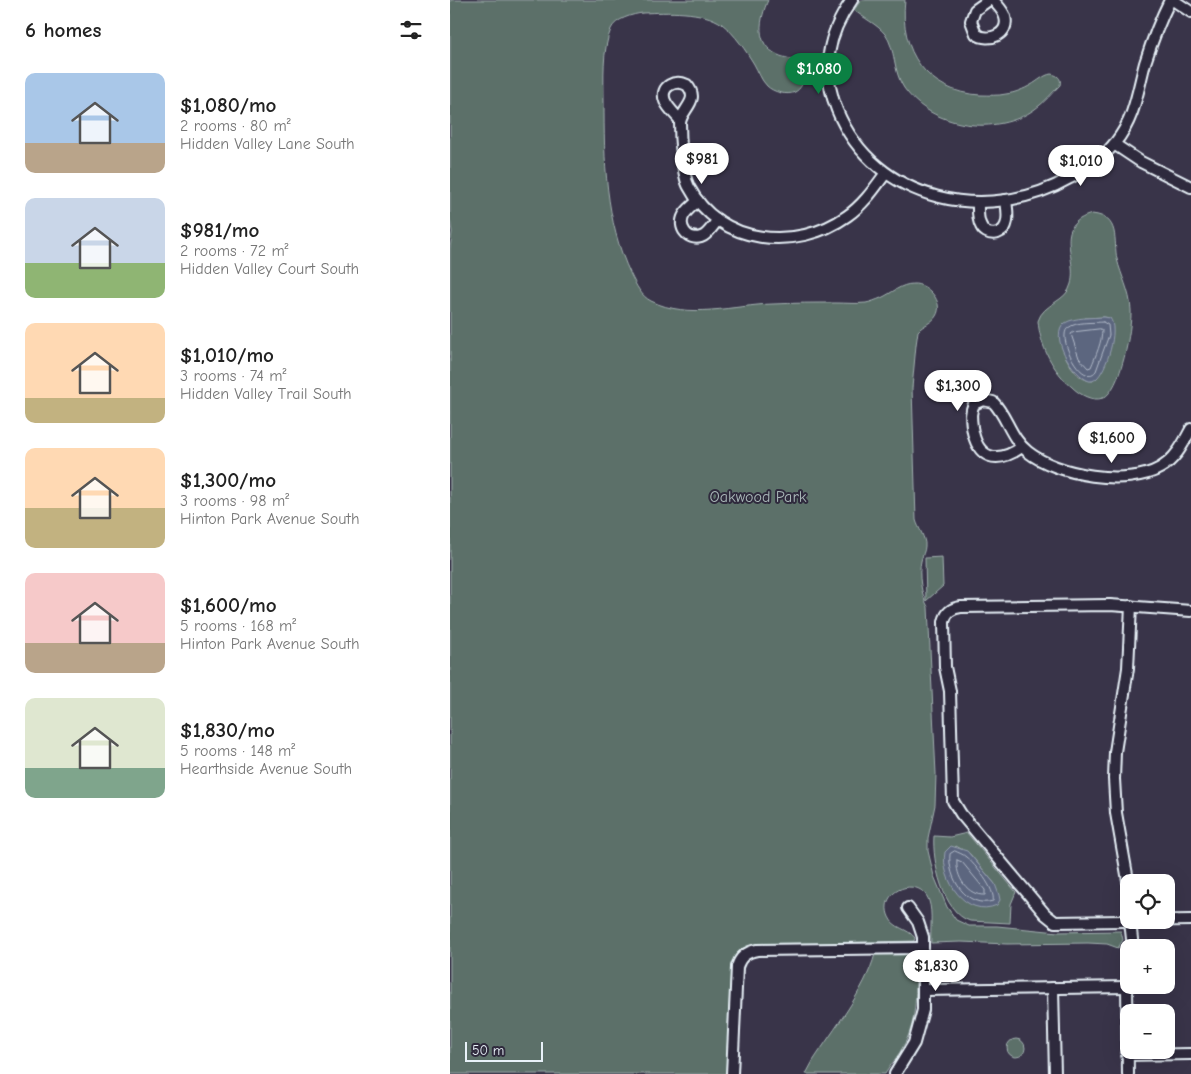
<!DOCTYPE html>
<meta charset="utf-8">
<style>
body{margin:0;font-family:"Comic Neue",sans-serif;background:#f6f6f6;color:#222;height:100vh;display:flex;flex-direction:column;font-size:19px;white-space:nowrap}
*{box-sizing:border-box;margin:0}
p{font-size:16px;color:#767676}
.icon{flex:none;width:28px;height:28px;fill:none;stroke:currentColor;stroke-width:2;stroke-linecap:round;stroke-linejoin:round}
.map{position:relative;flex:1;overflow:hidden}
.sheet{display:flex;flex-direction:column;background:#fff;width:450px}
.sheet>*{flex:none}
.buttons{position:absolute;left:670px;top:874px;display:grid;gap:10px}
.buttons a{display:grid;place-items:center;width:55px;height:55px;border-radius:10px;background:#fff;box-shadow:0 5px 20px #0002;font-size:25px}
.scale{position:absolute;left:15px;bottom:12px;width:78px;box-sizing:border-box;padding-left:5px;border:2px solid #e8f1f8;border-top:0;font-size:14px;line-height:18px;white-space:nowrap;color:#e8f1f8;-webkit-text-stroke:4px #2f2a3d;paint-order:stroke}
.price{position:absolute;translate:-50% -42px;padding:0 11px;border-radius:18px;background:#fff;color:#222;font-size:16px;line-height:32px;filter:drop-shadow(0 1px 2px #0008)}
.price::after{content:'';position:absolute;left:50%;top:30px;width:15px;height:11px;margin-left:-8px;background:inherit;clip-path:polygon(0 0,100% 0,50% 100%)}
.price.active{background:#0b8043;color:#fff}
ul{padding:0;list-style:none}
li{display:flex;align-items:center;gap:15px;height:125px;padding:0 25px}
li span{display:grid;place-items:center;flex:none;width:140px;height:100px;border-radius:10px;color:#555}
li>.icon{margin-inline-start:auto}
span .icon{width:60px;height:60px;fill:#fffc;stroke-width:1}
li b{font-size:21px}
h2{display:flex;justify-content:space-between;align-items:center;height:60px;padding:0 25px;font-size:21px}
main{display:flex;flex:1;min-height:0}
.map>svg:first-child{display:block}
.green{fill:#5b7069;stroke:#a2b0b0;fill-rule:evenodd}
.water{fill:#5c667f;stroke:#949eaf}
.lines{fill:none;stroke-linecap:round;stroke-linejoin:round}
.shore{stroke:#b0b9c8;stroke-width:1}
.minor-casing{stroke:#e8f1f8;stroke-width:14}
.minor{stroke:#2f2a3d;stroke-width:10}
.labels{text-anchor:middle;stroke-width:4;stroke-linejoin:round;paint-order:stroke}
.park-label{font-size:16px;fill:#a9b7b8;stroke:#2f2a3d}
</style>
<main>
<section class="sheet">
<h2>6 homes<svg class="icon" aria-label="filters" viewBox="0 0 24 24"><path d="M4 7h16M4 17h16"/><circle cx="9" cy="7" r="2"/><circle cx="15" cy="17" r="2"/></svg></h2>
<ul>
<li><span style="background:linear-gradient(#a9c7e8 70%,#b9a48a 0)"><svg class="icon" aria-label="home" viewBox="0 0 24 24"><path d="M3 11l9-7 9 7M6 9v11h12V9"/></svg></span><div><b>$1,080/mo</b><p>2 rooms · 80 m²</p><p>Hidden Valley Lane South</p></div></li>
<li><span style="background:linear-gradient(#c9d6e8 65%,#8fb573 0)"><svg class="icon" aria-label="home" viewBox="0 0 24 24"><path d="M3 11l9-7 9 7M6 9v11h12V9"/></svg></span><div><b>$981/mo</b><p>2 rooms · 72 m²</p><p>Hidden Valley Court South</p></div></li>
<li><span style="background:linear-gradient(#ffd9b3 75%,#c2b280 0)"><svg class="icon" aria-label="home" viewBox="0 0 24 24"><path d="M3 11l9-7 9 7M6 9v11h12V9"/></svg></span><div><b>$1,010/mo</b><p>3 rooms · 74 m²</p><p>Hidden Valley Trail South</p></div></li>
<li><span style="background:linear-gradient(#ffd9b3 60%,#c2b280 0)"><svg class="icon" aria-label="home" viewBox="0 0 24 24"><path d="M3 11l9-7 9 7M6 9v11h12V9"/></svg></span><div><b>$1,300/mo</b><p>3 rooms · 98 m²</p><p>Hinton Park Avenue South</p></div></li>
<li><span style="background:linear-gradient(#f6c9c9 70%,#b9a48a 0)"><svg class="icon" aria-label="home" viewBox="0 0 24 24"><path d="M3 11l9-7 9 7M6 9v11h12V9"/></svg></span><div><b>$1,600/mo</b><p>5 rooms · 168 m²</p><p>Hinton Park Avenue South</p></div></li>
<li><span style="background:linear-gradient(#dfe7d0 70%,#7fa58c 0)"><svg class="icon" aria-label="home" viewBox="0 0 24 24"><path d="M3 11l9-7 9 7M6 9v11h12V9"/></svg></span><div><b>$1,830/mo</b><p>5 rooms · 148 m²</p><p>Hearthside Avenue South</p></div></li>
</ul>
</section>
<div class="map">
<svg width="741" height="1074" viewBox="0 0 741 1074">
<rect width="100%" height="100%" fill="#393449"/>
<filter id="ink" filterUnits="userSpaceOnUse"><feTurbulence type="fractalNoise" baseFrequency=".02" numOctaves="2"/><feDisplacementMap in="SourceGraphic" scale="10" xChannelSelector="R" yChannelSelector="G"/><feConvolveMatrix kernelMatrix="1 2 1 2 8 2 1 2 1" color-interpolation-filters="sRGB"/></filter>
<g filter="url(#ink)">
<g class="green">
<path d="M 0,0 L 318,0 C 310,19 304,44 328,55 C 334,58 342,58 348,63 C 356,70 356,86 345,92 C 337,96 323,92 317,86 C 311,80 308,71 304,64 C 296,51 285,34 272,24 C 253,10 216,12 193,13 C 183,14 165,19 161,29 C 152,51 154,78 154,101 C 154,160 155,221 181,275 C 186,285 191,296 201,301 C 239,320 284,305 323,304 C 344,303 365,303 386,303 C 396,303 406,304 416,303 C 421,302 426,300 431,298 C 442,293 451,284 463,284 C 477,283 495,302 486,316 C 482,323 473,325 468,331 L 466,345 L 462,388 L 466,520 C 468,528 476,538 475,546 C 475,551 472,556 471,561 C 468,575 471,594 478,607 L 486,774 L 485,805 L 478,838 L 478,851 L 484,876 L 497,907 L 506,920 L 519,926 L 547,926 L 608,932 L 671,931 L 673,940 L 668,948 L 657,944 L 638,943 L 557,944 L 511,942 L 481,943 C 480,930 483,913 479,901 C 470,874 427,890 439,917 C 444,929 458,928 465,938 L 464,941 L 303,945 L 293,948 L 286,954 L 281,965 L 276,1074 L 0,1074 L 0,249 L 2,232 L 0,218 Z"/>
<path d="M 411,0 L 455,0 C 449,51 477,92 530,95 C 539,95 548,96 556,94 C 565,93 574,89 581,85 C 588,81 594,75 601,74 C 607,75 612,78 610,85 C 602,93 595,102 585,109 C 546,137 482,128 454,88 C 443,72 446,49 435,34 C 427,24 413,18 404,10 Z"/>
<path d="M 642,214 C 671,217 663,241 667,259 C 671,276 680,291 681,310 C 682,328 671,390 653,398 C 642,402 629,394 622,387 C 603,371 590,346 588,321 C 593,303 617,302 621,284 C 628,257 602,225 642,214 ZM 654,317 L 660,318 L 643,381 C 629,381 621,367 615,356 L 635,318 Z"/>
<path d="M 492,557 L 493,586 L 476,601 L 475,558 Z"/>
<path d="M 517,833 L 566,892 L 561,904 L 560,923 L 520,921 C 493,913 482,861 484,836 L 500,837 ZM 506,846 L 520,854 L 545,884 L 504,889 L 495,863 Z"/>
<path d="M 459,953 L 463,955 L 465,960 C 466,988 468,1019 454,1045 C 449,1055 441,1064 435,1074 L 356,1074 L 363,1061 C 383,1030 416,989 425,954 Z"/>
<circle cx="566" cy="1048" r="9"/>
</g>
<g class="water">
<path d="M 654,317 L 660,318 C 669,329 657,370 646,379 C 643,381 642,381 639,381 C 623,375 598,336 615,323 C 625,317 642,318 654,317 Z"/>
<path d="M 501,846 L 517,851 L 545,884 L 549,895 L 550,900 L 547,905 C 516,919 490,879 495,852 Z"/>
</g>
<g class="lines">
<g class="shore">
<path d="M 653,322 L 658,325 L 659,335 L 646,371 C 632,389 606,336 618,328 C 627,321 643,323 653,322 Z"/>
<path d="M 650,329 L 652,330 C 652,342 646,355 641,367 L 638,368 L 629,358 L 621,334 L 624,332 Z"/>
<path d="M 505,851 C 509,853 513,854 516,857 C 525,864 546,890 543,901 C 517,909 497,878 500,854 Z"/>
<path d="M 507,860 L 512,862 L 535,890 L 535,895 C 518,896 505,877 507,860 Z"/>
</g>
<defs>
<g id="minor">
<path d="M 402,0 C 377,35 371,70 387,110 C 425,203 538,225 620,178 C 637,169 653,158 665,143 C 685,118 687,93 695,63 C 702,41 710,20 720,0"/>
<path d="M 539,0 L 525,10 L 521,21 L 526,34 C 539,43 560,34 555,17 C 553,10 547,5 543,0"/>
<path d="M 723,0 L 741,12"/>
<path d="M 230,120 C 225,114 218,108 215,101 C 209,86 226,79 237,85 C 251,101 231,109 230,123 C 230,137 232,174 239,187 C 269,245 347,252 397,216 C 413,205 424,189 435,174"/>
<path d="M 664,144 L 691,162 L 741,187"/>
<path d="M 248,201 C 243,205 237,210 234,215 C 227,227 238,241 251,237 C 258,235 263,225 268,220"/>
<path d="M 528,202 C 528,210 527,219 531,226 C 536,237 552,236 556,225 C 559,218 557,208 556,200"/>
<path d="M 572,447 C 546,465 527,459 522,427 C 521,418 520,412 524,404 L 533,400 L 543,402 C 557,416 560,438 578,452 C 607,475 677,487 710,468 C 726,459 733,444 741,429"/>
<path d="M 741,611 L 660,605 L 511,607 C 502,608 496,612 494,622 L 495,667 L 500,691 L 503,801 L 511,814 L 595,914 L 605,922 L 741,920"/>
<path d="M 679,886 L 666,813 L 664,779 L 665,752 L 678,668 L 681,606"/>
<path d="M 680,921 L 683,948"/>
<path d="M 603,988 L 605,1074"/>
<path d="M 474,990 L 677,987"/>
<path d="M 677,1055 L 741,1054"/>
<path d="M 282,1074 L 287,967 C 290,957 296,952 307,950 L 473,948"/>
<path d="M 445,1074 L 464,1043 L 473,1010 L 473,937 L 468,922 L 458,908"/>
<path d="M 678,1074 L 677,987 L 679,976"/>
</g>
</defs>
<use href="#minor" class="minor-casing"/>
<use href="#minor" class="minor"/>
</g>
</g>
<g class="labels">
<g class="park-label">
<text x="308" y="502">Oakwood Park</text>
</g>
</g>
</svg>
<div class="buttons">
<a><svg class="icon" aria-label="locate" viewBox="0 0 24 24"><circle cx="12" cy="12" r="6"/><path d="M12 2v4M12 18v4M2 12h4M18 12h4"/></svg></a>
<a>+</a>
<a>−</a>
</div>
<div class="scale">50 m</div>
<b class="price active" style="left:369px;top:95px">$1,080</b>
<b class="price" style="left:252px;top:185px">$981</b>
<b class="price" style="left:631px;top:187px">$1,010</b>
<b class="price" style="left:508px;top:412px">$1,300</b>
<b class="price" style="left:662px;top:464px">$1,600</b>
<b class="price" style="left:486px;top:992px">$1,830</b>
</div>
</main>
